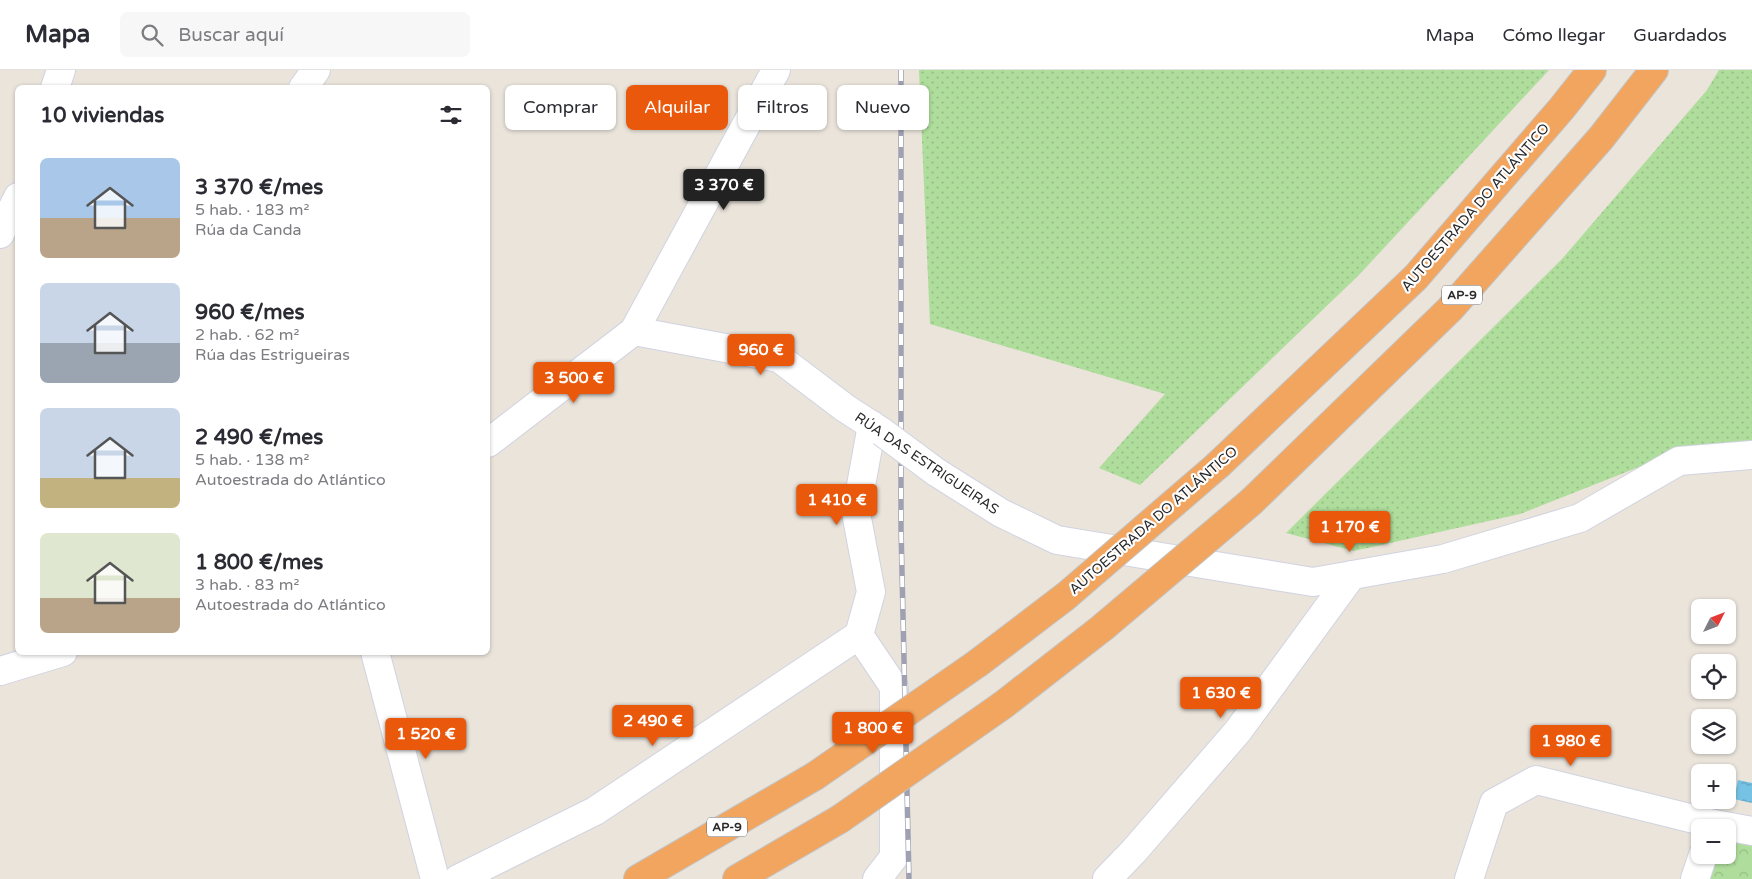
<!DOCTYPE html>
<html lang="es">
<meta charset="utf-8">
<style>
body{margin:0;font-family:"Varela Round",sans-serif;background:#f7f7f7;color:#2b2b33;height:100vh;display:flex;flex-direction:column;font-size:19px;white-space:nowrap}
*{box-sizing:border-box;margin:0}
p{font-size:16px;color:#7c7c81}
.icon{flex:none;width:28px;height:28px;fill:none;stroke:currentColor;stroke-width:2;stroke-linecap:round;stroke-linejoin:round}
.map{position:relative;flex:1;overflow:hidden}
.panel{position:absolute;left:15px;top:15px;width:475px;height:570px;display:flex;flex-direction:column;background:#fff;border-radius:8px;box-shadow:0 1px 4px #0004}
.panel>*{flex:none}
.top-card{position:absolute;left:505px;top:15px;width:475px;height:45px;display:flex;gap:10px}
.needle{width:32px;rotate:48deg}
.fabs{position:absolute;left:1691px;top:529px;display:grid;gap:10px}
.fabs a{display:grid;place-items:center;width:45px;height:45px;border-radius:8px;background:#fff;box-shadow:0 1px 4px #0004;font-size:25px}
.price{position:absolute;translate:-50% -42px;padding:0 11px;border-radius:5px;background:#ea580c;color:#fff;font-size:16px;line-height:32px;filter:drop-shadow(0 1px 2px #0008)}
.price::after{content:'';position:absolute;left:50%;top:30px;width:15px;height:11px;margin-left:-8px;background:inherit;clip-path:polygon(0 0,100% 0,50% 100%)}
.price.active{background:#222;color:#fff}
ul{padding:0;list-style:none}
li{display:flex;align-items:center;gap:15px;height:125px;padding:0 25px}
li span{display:grid;place-items:center;flex:none;width:140px;height:100px;border-radius:8px;color:#555}
li>.icon{margin-inline-start:auto}
span .icon{width:60px;height:60px;fill:#fffc;stroke-width:1}
li b{font-size:21px}
h2{display:flex;justify-content:space-between;align-items:center;height:60px;padding:0 25px;font-size:21px}
.chip{padding:0 18px;border-radius:8px;background:#fff;box-shadow:0 1px 4px #0004;font-size:18px;line-height:45px}
.chip.active{background:#ea580c;color:#fff}
header{display:flex;align-items:center;gap:30px;box-sizing:border-box;height:70px;padding:0 25px;background:#fff;border-bottom:1px solid #e1e1e2}
header strong{font-size:24px}
nav{display:flex;gap:28px;margin-inline-start:auto;font-size:18px}
.search{width:350px;height:45px;background:#f7f7f7;display:flex;align-items:center;gap:12px;box-sizing:border-box;padding:0 18px;border-radius:8px;color:#7c7c81;font-size:19px}
.map>svg:first-child{display:block}
.grass{fill:url(#grass-dots)}
.park{fill:url(#park-crowns)}
.water{fill:url(#water-ripples)}
.lines{fill:none;stroke-linecap:round;stroke-linejoin:round}
.minor-casing{stroke:#d1d3e1;stroke-width:30}
.highway-casing{stroke:#c3c3c3;stroke-width:30}
.minor{stroke:#fff;stroke-width:28}
.highway{stroke:#f2a55f;stroke-width:28}
.rail-casing{stroke:#9fa1b2;stroke-width:5.5}
.rail{stroke:#fff;stroke-width:4;stroke-dasharray:11;stroke-linecap:butt}
.minor-bridge-casing{stroke:#d1d3e1;stroke-width:30;stroke-linecap:butt}
.highway-bridge-casing{stroke:#c3c3c3;stroke-width:30;stroke-linecap:butt}
.minor-bridge{stroke:#fff;stroke-width:28}
.highway-bridge{stroke:#f2a55f;stroke-width:28}
.labels{text-anchor:middle;stroke-width:4.5;stroke-linejoin:round;paint-order:stroke}
.shield{fill:#fff;stroke:#696969;stroke-width:1}
.shield-label{font-size:12px;font-weight:bold;fill:#292929}
.street-label{font-size:14px;fill:#292929;stroke:#fff}
</style>
<header>
<strong>Mapa</strong>
<div class="search"><svg class="icon" aria-label="search" viewBox="0 0 24 24"><circle cx="10" cy="10" r="6"/><path d="M15 15l6 6"/></svg>Buscar aquí</div>
<nav><a>Mapa</a><a>Cómo llegar</a><a>Guardados</a></nav>
</header>
<div class="map">
<svg width="1752" height="809" viewBox="0 0 1752 809">
<defs>
<pattern id="grass-dots" width="8" height="8" patternUnits="userSpaceOnUse" patternTransform="scale(1.25)"><rect width="8" height="8" fill="#afdd9c"/><path d="M2 2h.1M6 6h.1" fill="none" stroke="#97be86" stroke-width="1.8" stroke-linecap="round"/></pattern>
<pattern id="park-crowns" width="20" height="18" patternUnits="userSpaceOnUse" patternTransform="scale(1.25)"><rect width="20" height="18" fill="#afdd9c"/><path d="M2 6a3 3 0 1 1 6 0M12 15a3 3 0 1 1 6 0" fill="none" stroke="#97be86"/></pattern>
<pattern id="water-ripples" width="26" height="14" patternUnits="userSpaceOnUse" patternTransform="scale(1.25)"><rect width="26" height="14" fill="#75c2e5"/><path d="M2 4q2-2 4 0t4 0M15 11q2-2 4 0t4 0" fill="none" stroke="#609eba"/></pattern>
</defs>
<rect width="100%" height="100%" fill="#eae4db"/>
<g class="grass">
<path d="M 919,0 L 1549,0 L 1358,206 L 1140,415 L 1099,398 L 1165,324 L 930,254 Z"/>
<path d="M 1719,0 L 1752,0 L 1752,381 L 1692,376 L 1520,444 L 1354,481 L 1286,463 L 1562,189 L 1707,20 Z"/>
</g>
<path class="park" d="M 1728,758 L 1752,761 L 1752,809 L 1695,809 L 1703,785 L 1728,785 Z"/>
<path class="water" d="M 1738,710 L 1752,713 L 1752,733 L 1734,729 Z"/>
<g class="lines">
<defs>
<g id="minor">
<path d="M 55,18 L 61,0"/>
<path d="M 303,18 L 316,0"/>
<path d="M 0,164 L 18,127"/>
<path d="M 634,261 L 779,288 L 845,338 L 882,362"/>
<path d="M 488,373 L 634,261 L 776,0"/>
<path d="M 936,402 L 1001,443 L 1057,470 L 1313,512 L 1443,489 L 1580,448 L 1679,391 L 1752,385"/>
<path d="M 859,565 L 894,617 L 894,787 L 877,809"/>
<path d="M 375,582 L 435,809"/>
<path d="M 0,601 L 63,582"/>
<path d="M 458,809 L 595,741 L 859,565 L 871,522 L 856,443 L 872,355"/>
<path d="M 1107,809 L 1134,781 L 1238,661 L 1352,505"/>
<path d="M 1469,809 L 1494,733 L 1536,710 L 1714,754 L 1752,761"/>
<path d="M 1695,809 L 1703,785"/>
</g>
<g id="highway">
<path d="M 1218,395 L 1416,207 L 1562,38 L 1592,0"/>
<path d="M 1251,432 L 1450,239 L 1601,68 L 1654,0"/>
<path d="M 978,593 L 1066,526"/>
<path d="M 1003,635 L 1102,558"/>
<path d="M 638,809 L 815,706"/>
<path d="M 737,809 L 840,749"/>
</g>
</defs>
<use href="#minor" class="minor-casing"/>
<use href="#highway" class="highway-casing"/>
<use href="#minor" class="minor"/>
<use href="#highway" class="highway"/>
<defs>
<path id="rail" d="M 901,0 L 901,458 L 909,809"/>
</defs>
<use href="#rail" class="rail-casing"/>
<use href="#rail" class="rail"/>
<defs>
<path id="minor-bridge" d="M 882,362 L 936,402"/>
<g id="highway-bridge">
<path d="M 1066,526 L 1218,395"/>
<path d="M 1102,558 L 1251,432"/>
<path d="M 815,706 L 978,593"/>
<path d="M 840,749 L 1003,635"/>
</g>
</defs>
<use href="#minor-bridge" class="minor-bridge-casing"/>
<use href="#highway-bridge" class="highway-bridge-casing"/>
<use href="#minor-bridge" class="minor-bridge"/>
<use href="#highway-bridge" class="highway-bridge"/>
</g>
<g class="labels">
<g class="shield">
<rect x="1442" y="215.5" width="40" height="19" rx="4"/>
<rect x="707" y="747.5" width="40" height="19" rx="4"/>
</g>
<g class="shield-label">
<text x="1462" y="229">AP-9</text>
<text x="727" y="761">AP-9</text>
</g>
<g class="street-label">
<text transform="translate(1475 137) rotate(-49)" y="5">AUTOESTRADA DO ATLÁNTICO</text>
<text transform="translate(927 393) rotate(34)" y="5">RÚA DAS ESTRIGUEIRAS</text>
<text transform="translate(1153 450) rotate(-41)" y="5">AUTOESTRADA DO ATLÁNTICO</text>
</g>
</g>
</svg>
<div class="fabs">
<a><svg class="needle" viewBox="-14 -14 28 28"><path d="M0-13l5 13h-10z" fill="#e53935"/><path d="M0 13l5-13h-10z" fill="#7c7c81"/></svg></a>
<a><svg class="icon" aria-label="locate" viewBox="0 0 24 24"><circle cx="12" cy="12" r="6"/><path d="M12 2v4M12 18v4M2 12h4M18 12h4"/></svg></a>
<a><svg class="icon" aria-label="layers" viewBox="0 0 24 24"><path d="M12 4l9 5-9 5-9-5zM3 14l9 5 9-5"/></svg></a>
<a>+</a>
<a>−</a>
</div>
<b class="price active" style="left:724px;top:141px">3 370 €</b>
<b class="price" style="left:761px;top:306px">960 €</b>
<b class="price" style="left:574px;top:334px">3 500 €</b>
<b class="price" style="left:837px;top:456px">1 410 €</b>
<b class="price" style="left:1350px;top:483px">1 170 €</b>
<b class="price" style="left:1221px;top:649px">1 630 €</b>
<b class="price" style="left:653px;top:677px">2 490 €</b>
<b class="price" style="left:873px;top:684px">1 800 €</b>
<b class="price" style="left:426px;top:690px">1 520 €</b>
<b class="price" style="left:1571px;top:697px">1 980 €</b>
<div class="top-card">
<a class="chip">Comprar</a>
<a class="chip active">Alquilar</a>
<a class="chip">Filtros</a>
<a class="chip">Nuevo</a>
</div>
<section class="panel">
<h2>10 viviendas<svg class="icon" aria-label="filters" viewBox="0 0 24 24"><path d="M4 7h16M4 17h16"/><circle cx="9" cy="7" r="2"/><circle cx="15" cy="17" r="2"/></svg></h2>
<ul>
<li><span style="background:linear-gradient(#a9c7e8 60%,#b9a48a 0)"><svg class="icon" aria-label="home" viewBox="0 0 24 24"><path d="M3 11l9-7 9 7M6 9v11h12V9"/></svg></span><div><b>3 370 €/mes</b><p>5 hab. · 183 m²</p><p>Rúa da Canda</p></div></li>
<li><span style="background:linear-gradient(#c9d6e8 60%,#9aa5b1 0)"><svg class="icon" aria-label="home" viewBox="0 0 24 24"><path d="M3 11l9-7 9 7M6 9v11h12V9"/></svg></span><div><b>960 €/mes</b><p>2 hab. · 62 m²</p><p>Rúa das Estrigueiras</p></div></li>
<li><span style="background:linear-gradient(#c9d6e8 70%,#c2b280 0)"><svg class="icon" aria-label="home" viewBox="0 0 24 24"><path d="M3 11l9-7 9 7M6 9v11h12V9"/></svg></span><div><b>2 490 €/mes</b><p>5 hab. · 138 m²</p><p>Autoestrada do Atlántico</p></div></li>
<li><span style="background:linear-gradient(#dfe7d0 65%,#b9a48a 0)"><svg class="icon" aria-label="home" viewBox="0 0 24 24"><path d="M3 11l9-7 9 7M6 9v11h12V9"/></svg></span><div><b>1 800 €/mes</b><p>3 hab. · 83 m²</p><p>Autoestrada do Atlántico</p></div></li>
</ul>
</section>
</div>
